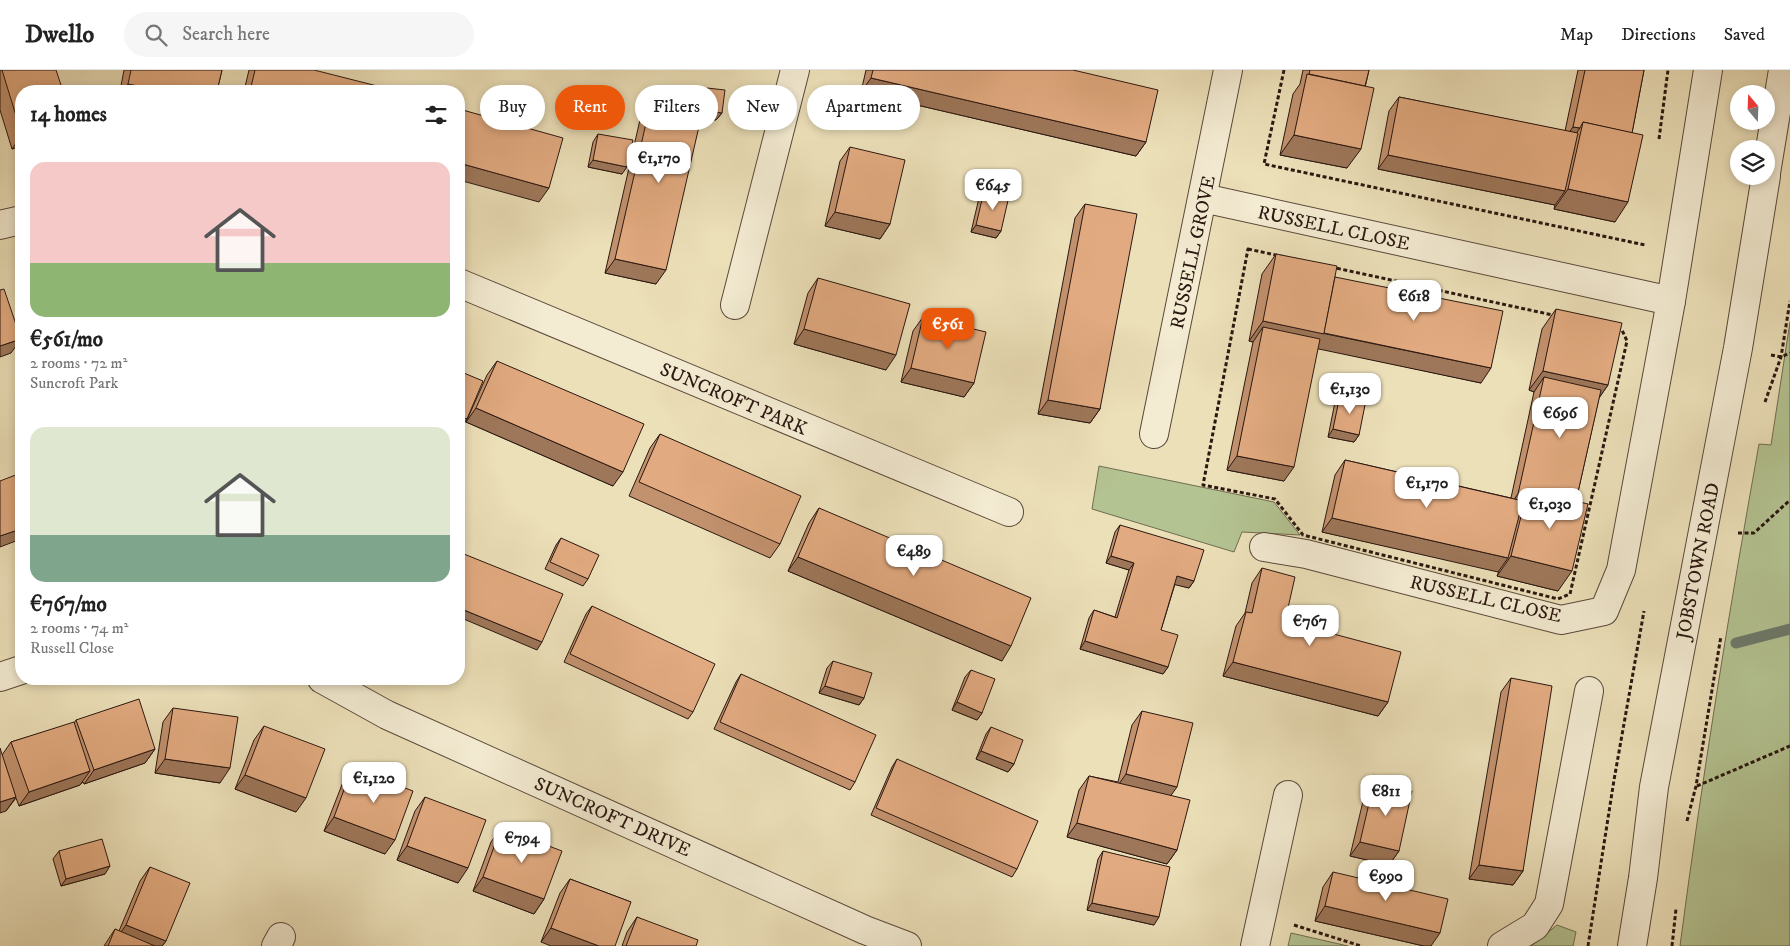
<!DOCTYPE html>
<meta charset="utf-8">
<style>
body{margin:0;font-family:"IM FELL DW Pica",serif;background:#f6f6f6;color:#222;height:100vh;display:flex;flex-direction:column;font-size:19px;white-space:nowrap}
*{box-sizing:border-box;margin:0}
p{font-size:16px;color:#767676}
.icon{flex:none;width:28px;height:28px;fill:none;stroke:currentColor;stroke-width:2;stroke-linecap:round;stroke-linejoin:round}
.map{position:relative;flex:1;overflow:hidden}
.sheet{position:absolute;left:15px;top:15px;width:450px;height:600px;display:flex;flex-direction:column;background:#fff;border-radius:20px;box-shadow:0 2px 8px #0003}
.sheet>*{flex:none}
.hud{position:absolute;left:480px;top:15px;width:475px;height:45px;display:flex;gap:10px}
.needle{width:32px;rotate:341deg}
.fabs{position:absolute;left:1730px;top:15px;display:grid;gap:10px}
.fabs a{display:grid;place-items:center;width:45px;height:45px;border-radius:50%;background:#fff;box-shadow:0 2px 8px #0003;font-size:25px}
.price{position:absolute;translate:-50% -42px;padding:0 11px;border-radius:10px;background:#fff;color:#222;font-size:16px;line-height:32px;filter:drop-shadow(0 1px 2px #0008)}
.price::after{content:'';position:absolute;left:50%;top:30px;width:15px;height:11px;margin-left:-8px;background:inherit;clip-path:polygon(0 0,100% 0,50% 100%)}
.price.current{background:#ea580c;color:#fff}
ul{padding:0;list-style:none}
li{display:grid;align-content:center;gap:10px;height:265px;padding:0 15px}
li span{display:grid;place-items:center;height:155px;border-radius:15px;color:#555}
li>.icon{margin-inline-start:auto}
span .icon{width:90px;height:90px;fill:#fffc;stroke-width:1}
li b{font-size:21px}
h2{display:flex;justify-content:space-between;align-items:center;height:60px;padding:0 15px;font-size:21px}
.chip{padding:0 18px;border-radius:22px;background:#fff;box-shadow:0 2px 8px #0003;font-size:18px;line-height:45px}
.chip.current{background:#ea580c;color:#fff}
header{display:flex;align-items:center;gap:30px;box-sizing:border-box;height:70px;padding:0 25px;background:#fff;border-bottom:1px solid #e0e0e0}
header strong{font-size:24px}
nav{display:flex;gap:28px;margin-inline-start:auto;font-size:18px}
.search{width:350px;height:45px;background:#f6f6f6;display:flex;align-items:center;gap:12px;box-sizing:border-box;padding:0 18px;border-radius:28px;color:#767676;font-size:19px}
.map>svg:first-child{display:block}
.green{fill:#b4c392;stroke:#6f6d51}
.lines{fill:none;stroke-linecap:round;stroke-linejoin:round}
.stream{stroke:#6d7b6c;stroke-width:11}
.minor-casing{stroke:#5a493a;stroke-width:30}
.path{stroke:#2a1710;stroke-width:3;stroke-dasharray:4 2.5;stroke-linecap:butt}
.minor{stroke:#f3ebd2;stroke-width:28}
.wall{fill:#c2926e;stroke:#2a1710}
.shaded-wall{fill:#9e775a;stroke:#2a1710}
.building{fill:#e2aa80;stroke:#2a1710}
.labels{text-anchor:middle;stroke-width:4;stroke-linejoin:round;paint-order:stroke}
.street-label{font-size:19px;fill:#2a1710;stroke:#f3ebd2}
</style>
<header>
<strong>Dwello</strong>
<div class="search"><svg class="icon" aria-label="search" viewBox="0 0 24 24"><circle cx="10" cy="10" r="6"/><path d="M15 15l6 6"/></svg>Search here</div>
<nav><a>Map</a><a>Directions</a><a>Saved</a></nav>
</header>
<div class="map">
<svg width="1790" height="876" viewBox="0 0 1790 876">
<rect width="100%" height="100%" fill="#ece0b9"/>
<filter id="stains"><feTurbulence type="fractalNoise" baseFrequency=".004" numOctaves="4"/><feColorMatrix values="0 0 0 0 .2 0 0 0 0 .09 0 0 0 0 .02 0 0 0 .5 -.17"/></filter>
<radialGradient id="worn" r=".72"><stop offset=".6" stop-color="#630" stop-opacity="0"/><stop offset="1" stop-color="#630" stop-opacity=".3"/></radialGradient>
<g class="green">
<path d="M 1790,252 L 1790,876 L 1680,876 C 1702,708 1729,541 1759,374 L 1771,375 Z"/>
<path d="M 1099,396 L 1274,432 L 1300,465 L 1242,462 L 1234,482 L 1092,439 Z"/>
<path d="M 1557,855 L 1576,862 L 1573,876 L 1531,876 Z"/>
<path d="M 1291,863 L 1348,876 L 1288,876 Z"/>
</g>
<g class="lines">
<path class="stream" d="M 1736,573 L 1790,559"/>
<defs>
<g id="minor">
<path d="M 1766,103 L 1783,0"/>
<path d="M 1203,128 L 1671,231"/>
<path d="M 0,155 L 21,150"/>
<path d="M 459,213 L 1009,442"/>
<path d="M 735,235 L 795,0"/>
<path d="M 1154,364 L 1228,0"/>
<path d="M 1264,477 L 1306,484 L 1561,550 L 1604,541 L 1621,500 L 1671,231 L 1708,0"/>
<path d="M 0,607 L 21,600"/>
<path d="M 322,609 L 387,645 L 865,860 L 907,876"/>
<path d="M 276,876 L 281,867"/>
<path d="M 1255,876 L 1288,725"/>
<path d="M 1502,876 L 1535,856 L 1549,834 L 1589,621"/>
<path d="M 1632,876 L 1643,808 L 1654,717 L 1738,278 L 1766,106"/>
</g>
</defs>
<use href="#minor" class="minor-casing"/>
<g class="path">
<path d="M 1284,0 L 1264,94 L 1645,175"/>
<path d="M 1659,69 L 1668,0"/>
<path d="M 1248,179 L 1622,260 L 1627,271 L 1570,524 L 1558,529 L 1303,465 L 1275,429 L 1203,415 Z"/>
<path d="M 1771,285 L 1781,287 L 1790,283"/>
<path d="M 1765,332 L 1781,287 L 1790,231"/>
<path d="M 1738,463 L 1754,463 L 1790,430"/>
<path d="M 1697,716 L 1790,676"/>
<path d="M 1687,751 L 1696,716 L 1721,566"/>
<path d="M 1294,855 L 1361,876"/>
<path d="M 1588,876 L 1614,710 L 1644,541"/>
<path d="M 1672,876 L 1676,839"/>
</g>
<use href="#minor" class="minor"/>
</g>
<g class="wall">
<path d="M 0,0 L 56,0 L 21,21 L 21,76 L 12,79 L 0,40 Z"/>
<path d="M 124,0 L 222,0 L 217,21 L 120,21 Z"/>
<path d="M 249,0 L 255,0 L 397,21 L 244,21 Z"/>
<path d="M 866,0 L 1073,0 L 1146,72 L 1136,86 L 861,22 Z"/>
<path d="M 1303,0 L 1369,0 L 1347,98 L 1280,85 L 1293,24 L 1300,14 Z"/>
<path d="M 1578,0 L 1644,0 L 1615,152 L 1554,139 L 1555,135 L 1378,99 L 1389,41 L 1399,27 L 1565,61 Z"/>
<path d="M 707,18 L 722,43 L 716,50 L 701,48 L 656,214 L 605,203 L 642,41 L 652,27 L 700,38 L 702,25 Z"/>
<path d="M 598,64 L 622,104 L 588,97 L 593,72 Z"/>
<path d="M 850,77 L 890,154 L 880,169 L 825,156 L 840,91 Z"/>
<path d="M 984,121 L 1001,161 L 996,168 L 971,162 L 979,128 Z"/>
<path d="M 1085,134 L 1100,339 L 1090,353 L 1038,344 L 1075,148 Z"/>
<path d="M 1276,184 L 1335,207 L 1481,313 L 1318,278 L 1284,411 L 1227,400 L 1253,272 L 1249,271 L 1262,204 Z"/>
<path d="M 818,208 L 886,300 L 794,274 L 808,223 Z"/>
<path d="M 1556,239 L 1608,315 L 1599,328 L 1576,431 L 1558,521 L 1497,506 L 1499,501 L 1322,462 L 1335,405 L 1345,390 L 1511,428 L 1534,322 L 1529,320 L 1542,259 Z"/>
<path d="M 923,247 L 974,313 L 964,327 L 901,312 L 913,261 Z"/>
<path d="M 497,291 L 613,416 L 466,352 L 487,305 Z"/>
<path d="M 1340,325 L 1359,365 L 1354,372 L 1328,367 L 1335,332 Z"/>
<path d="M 660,364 L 780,474 L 770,488 L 629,426 L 650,378 Z"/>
<path d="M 819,438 L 1002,591 L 788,501 L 809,453 Z"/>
<path d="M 1120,455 L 1194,511 L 1189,518 L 1175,514 L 1161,560 L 1168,597 L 1163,604 L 1080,579 L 1089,548 L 1094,540 L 1115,547 L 1129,500 L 1106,493 L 1115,462 Z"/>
<path d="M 561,468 L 588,509 L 583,516 L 545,499 L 556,475 Z"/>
<path d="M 1262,498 L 1285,551 L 1388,632 L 1378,646 L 1223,606 L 1236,556 L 1245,543 L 1252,513 Z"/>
<path d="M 592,536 L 693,642 L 688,649 L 564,592 L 586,544 Z"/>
<path d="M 833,591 L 864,628 L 859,635 L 819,623 L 827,598 Z"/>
<path d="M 971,600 L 982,643 L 977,650 L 952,640 L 965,607 Z"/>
<path d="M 741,604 L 855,712 L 850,720 L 714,659 L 736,612 Z"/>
<path d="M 1511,608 L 1523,801 L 1513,815 L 1469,809 L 1501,622 Z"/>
<path d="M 173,638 L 220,713 L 155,703 L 163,652 Z"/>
<path d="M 1142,641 L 1171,725 L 1177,780 L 1167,794 L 1067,767 L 1079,720 L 1089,706 L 1118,712 L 1132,655 Z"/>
<path d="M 76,650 L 155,679 L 145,693 L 84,714 L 83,712 L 80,715 L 19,736 L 16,728 L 6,741 L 2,685 L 11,672 L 74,653 Z"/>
<path d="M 264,656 L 296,742 L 235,719 L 254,670 Z"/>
<path d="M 991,657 L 1014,694 L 1008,702 L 976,689 L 986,664 Z"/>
<path d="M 897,689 L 1017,799 L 1012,807 L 871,745 L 892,697 Z"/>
<path d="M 352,698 L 385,784 L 324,761 L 343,712 Z"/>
<path d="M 1374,712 L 1399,781 L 1389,795 L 1350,786 L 1364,727 Z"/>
<path d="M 425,727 L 458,813 L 397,790 L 415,741 Z"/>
<path d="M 501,758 L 544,829 L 534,844 L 473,821 L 491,772 Z"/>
<path d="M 59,781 L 105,804 L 61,816 L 53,789 Z"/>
<path d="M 1103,781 L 1154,855 L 1087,840 L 1098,789 Z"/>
<path d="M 150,797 L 166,871 L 162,876 L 104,876 L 115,859 L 119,861 L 140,811 Z"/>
<path d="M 1333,802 L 1431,876 L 1424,876 L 1315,851 L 1323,817 Z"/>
<path d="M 570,809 L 631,832 L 541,872 L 560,823 Z"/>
<path d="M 637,847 L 696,876 L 622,876 L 627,862 Z"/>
</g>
<g class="shaded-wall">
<path d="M 871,8 L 1146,72 L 1136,86 L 861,22 Z"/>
<path d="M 128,14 L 164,21 L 123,21 Z"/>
<path d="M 703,40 L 722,43 L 716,50 L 698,47 Z"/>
<path d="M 1573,57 L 1580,58 L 1570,72 L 1563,71 Z"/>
<path d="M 1294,65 L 1361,79 L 1347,98 L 1280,85 Z"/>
<path d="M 21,66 L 21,76 L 12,79 Z"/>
<path d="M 1388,85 L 1565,121 L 1555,135 L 1378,99 Z"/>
<path d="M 593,90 L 627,97 L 622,104 L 588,97 Z"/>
<path d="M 459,93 L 549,118 L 539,132 L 459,110 Z"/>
<path d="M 1568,119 L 1628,132 L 1615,152 L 1554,139 Z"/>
<path d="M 835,142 L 890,154 L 880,169 L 825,156 Z"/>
<path d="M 976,155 L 1001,161 L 996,168 L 971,162 Z"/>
<path d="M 615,189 L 666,200 L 656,214 L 605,203 Z"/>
<path d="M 1263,251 L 1491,298 L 1481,313 L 1314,278 L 1263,257 L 1253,272 L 1249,271 Z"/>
<path d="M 804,259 L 896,285 L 886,300 L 794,274 Z"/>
<path d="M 21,269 L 11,283 L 0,287 L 0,276 Z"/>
<path d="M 911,298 L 974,313 L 964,327 L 901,312 Z"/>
<path d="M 1543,301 L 1608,315 L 1594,335 L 1544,307 L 1534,322 L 1529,320 Z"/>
<path d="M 1048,330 L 1100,339 L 1090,353 L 1038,344 Z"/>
<path d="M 476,338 L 623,402 L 613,416 L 466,352 Z"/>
<path d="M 459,346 L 467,349 L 462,357 L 459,355 Z"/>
<path d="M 1333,359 L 1359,365 L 1354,372 L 1328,367 Z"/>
<path d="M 1237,386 L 1294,397 L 1284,411 L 1227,400 Z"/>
<path d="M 1518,424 L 1523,425 L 1514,439 L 1508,438 Z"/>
<path d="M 1332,448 L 1508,488 L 1498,502 L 1322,462 Z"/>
<path d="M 21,459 L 21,469 L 0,477 L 0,466 Z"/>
<path d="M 1111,486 L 1134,493 L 1129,500 L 1106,493 Z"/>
<path d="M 1511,486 L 1572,501 L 1558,521 L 1497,506 Z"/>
<path d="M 798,487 L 1011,576 L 1002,591 L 788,501 Z"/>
<path d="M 1177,506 L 1194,511 L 1189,518 L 1172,514 Z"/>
<path d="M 459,538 L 542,572 L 537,580 L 459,547 Z"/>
<path d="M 1085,571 L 1168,597 L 1163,604 L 1080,579 Z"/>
<path d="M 1233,592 L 1388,632 L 1378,646 L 1223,606 Z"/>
<path d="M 825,616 L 864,628 L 859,635 L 819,623 Z"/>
<path d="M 957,632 L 982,643 L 977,650 L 952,640 Z"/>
<path d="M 155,679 L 145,693 L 84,714 L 94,700 Z"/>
<path d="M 981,681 L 1014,694 L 1008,702 L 976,689 Z"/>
<path d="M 165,689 L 230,698 L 220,713 L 155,703 Z"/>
<path d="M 90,701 L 80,715 L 19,736 L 29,722 Z"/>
<path d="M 1126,704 L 1177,717 L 1167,731 L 1116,718 Z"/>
<path d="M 245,705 L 306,728 L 296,742 L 235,719 Z"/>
<path d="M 16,727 L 6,741 L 0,743 L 0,732 Z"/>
<path d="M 334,747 L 395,770 L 385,784 L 324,761 Z"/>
<path d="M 1077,753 L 1177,780 L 1167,794 L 1067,767 Z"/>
<path d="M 1360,772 L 1399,781 L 1389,795 L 1350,786 Z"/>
<path d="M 407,776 L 468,798 L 458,813 L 397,790 Z"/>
<path d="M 1479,795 L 1523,801 L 1513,815 L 1469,809 Z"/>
<path d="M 110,796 L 105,804 L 61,816 L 66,809 Z"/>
<path d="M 483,807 L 544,829 L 534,844 L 473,821 Z"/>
<path d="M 1092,833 L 1159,847 L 1154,855 L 1087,840 Z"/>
<path d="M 1325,836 L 1440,863 L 1431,876 L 1424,876 L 1315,851 Z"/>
<path d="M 126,855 L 166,871 L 162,876 L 133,876 L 116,869 Z"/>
<path d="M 551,858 L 599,876 L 551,876 L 541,872 Z"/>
</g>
<g class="building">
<path d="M 2,0 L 56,0 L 63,21 L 21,21 L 21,62 Z"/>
<path d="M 131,0 L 222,0 L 217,21 L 164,21 L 128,14 Z"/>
<path d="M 255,0 L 314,0 L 397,21 L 250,21 Z"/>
<path d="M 873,0 L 1073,0 L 1158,20 L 1146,72 L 871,8 Z"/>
<path d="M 1310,0 L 1369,0 L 1365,16 L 1309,4 Z"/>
<path d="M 1585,0 L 1644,0 L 1632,63 L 1583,52 L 1580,58 L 1573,57 Z"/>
<path d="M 1307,4 L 1374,18 L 1361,79 L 1294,65 Z"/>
<path d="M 707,18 L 725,20 L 722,43 L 703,40 Z"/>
<path d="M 652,27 L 703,39 L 666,200 L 615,189 Z"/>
<path d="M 1399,27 L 1578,63 L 1565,121 L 1388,85 Z"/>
<path d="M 459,39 L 563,68 L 549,118 L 459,93 Z"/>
<path d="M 1583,52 L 1643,65 L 1628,132 L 1568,119 Z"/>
<path d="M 598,64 L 633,70 L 627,97 L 593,90 Z"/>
<path d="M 850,77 L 905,90 L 890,154 L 835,142 Z"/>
<path d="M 984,121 L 1009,126 L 1001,161 L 976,155 Z"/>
<path d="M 1085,134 L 1137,144 L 1100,339 L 1048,330 Z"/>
<path d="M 1276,184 L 1337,196 L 1324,264 L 1263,251 Z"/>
<path d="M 1335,207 L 1503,241 L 1491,298 L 1324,263 Z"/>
<path d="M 818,208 L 910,234 L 896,285 L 804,259 Z"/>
<path d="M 4,219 L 21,269 L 0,276 L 0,220 Z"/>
<path d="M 1556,239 L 1622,253 L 1608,315 L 1543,301 Z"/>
<path d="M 923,247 L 986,262 L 974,313 L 911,298 Z"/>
<path d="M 1263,257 L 1320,269 L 1294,397 L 1237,386 Z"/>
<path d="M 497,291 L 644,354 L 623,402 L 476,338 Z"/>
<path d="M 459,301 L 483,311 L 467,349 L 459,346 Z"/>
<path d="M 1544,307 L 1601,320 L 1576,431 L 1528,419 L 1523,425 L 1518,424 Z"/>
<path d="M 1340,325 L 1366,330 L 1359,365 L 1333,359 Z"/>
<path d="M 660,364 L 801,426 L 780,474 L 639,412 Z"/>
<path d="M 1345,390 L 1523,431 L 1508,488 L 1332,448 Z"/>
<path d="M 21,403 L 21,459 L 0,466 L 0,411 Z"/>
<path d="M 1528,419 L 1588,434 L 1572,501 L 1511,486 Z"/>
<path d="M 819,438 L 1031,528 L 1011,576 L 798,487 Z"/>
<path d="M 1120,455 L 1204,480 L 1194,511 L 1177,506 L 1161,560 L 1178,565 L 1168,597 L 1085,571 L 1094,540 L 1117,548 L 1134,493 L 1111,486 Z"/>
<path d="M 561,468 L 599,485 L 588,509 L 550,492 Z"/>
<path d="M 459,482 L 563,524 L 542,572 L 459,538 Z"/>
<path d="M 1262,498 L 1295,507 L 1285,551 L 1401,582 L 1388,632 L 1233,592 L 1246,542 L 1252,543 Z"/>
<path d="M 592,536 L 715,594 L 693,642 L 570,584 Z"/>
<path d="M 833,591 L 872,603 L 864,628 L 825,616 Z"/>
<path d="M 971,600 L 995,609 L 982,643 L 957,632 Z"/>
<path d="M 741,604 L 876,665 L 855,712 L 720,652 Z"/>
<path d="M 1511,608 L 1552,616 L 1523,801 L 1479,795 Z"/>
<path d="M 139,629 L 155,679 L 94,700 L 76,650 Z"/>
<path d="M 173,638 L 238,647 L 230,698 L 165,689 Z"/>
<path d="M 1142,641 L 1193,653 L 1177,717 L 1126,704 Z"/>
<path d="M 74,652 L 90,701 L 29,722 L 11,672 Z"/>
<path d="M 264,656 L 325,679 L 306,728 L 245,705 Z"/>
<path d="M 991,657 L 1023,670 L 1014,694 L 981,681 Z"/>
<path d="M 0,678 L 16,727 L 0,732 Z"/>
<path d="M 897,689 L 1038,751 L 1017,799 L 876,738 Z"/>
<path d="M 352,698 L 413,721 L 395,770 L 334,747 Z"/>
<path d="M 1089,706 L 1190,730 L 1177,780 L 1077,753 Z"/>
<path d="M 1374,712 L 1412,721 L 1399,781 L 1360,772 Z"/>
<path d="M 425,727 L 486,750 L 468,798 L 407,776 Z"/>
<path d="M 501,758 L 562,781 L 544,829 L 483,807 Z"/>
<path d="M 102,769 L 110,796 L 66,809 L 59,781 Z"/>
<path d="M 1103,781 L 1170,797 L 1159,847 L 1092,833 Z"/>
<path d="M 150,797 L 190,813 L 166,871 L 126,855 Z"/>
<path d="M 1333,802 L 1448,829 L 1440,863 L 1325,836 Z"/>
<path d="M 570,809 L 631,832 L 615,876 L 599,876 L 551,858 Z"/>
<path d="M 637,847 L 698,870 L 696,876 L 626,876 Z"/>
<path d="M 115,859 L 155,876 L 108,876 Z"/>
</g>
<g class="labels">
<g class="street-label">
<text transform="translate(1334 157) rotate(12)" y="7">RUSSELL CLOSE</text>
<text transform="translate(1192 182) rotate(-78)" y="7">RUSSELL GROVE</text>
<text transform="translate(734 328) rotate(23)" y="7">SUNCROFT PARK</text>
<text transform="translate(1697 491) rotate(-79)" y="7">JOBSTOWN ROAD</text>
<text transform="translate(1486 528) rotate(13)" y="7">RUSSELL CLOSE</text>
<text transform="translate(613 746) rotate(24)" y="7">SUNCROFT DRIVE</text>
</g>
</g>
<rect width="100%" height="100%" filter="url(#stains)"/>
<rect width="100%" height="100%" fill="url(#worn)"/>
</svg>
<div class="fabs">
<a><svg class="needle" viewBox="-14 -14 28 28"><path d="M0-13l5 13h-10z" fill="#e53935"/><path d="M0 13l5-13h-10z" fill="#767676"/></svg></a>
<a><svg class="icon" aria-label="layers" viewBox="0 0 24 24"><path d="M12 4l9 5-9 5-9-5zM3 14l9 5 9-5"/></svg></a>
</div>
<b class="price" style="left:659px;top:114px">€1,170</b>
<b class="price" style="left:993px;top:141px">€645</b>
<b class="price" style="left:1414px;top:252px">€618</b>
<b class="price current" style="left:948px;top:280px">€561</b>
<b class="price" style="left:1350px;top:345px">€1,130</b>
<b class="price" style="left:1560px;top:369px">€696</b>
<b class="price" style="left:1427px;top:439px">€1,170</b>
<b class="price" style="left:1550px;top:460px">€1,030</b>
<b class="price" style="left:914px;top:507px">€489</b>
<b class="price" style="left:1310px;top:577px">€767</b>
<b class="price" style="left:374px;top:734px">€1,120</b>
<b class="price" style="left:1386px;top:747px">€811</b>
<b class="price" style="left:522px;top:794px">€794</b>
<b class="price" style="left:1386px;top:832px">€990</b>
<div class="hud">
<a class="chip">Buy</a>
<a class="chip current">Rent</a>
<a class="chip">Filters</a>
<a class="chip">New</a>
<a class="chip">Apartment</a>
</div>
<section class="sheet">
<h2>14 homes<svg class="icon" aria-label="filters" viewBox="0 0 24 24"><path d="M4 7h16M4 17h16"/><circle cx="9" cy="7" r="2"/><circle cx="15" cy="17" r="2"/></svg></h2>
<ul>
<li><span style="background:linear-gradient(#f6c9c9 65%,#8fb573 0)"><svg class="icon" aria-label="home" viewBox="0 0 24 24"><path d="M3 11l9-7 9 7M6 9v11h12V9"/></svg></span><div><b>€561/mo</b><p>2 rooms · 72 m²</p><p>Suncroft Park</p></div></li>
<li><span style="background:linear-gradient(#dfe7d0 70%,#7fa58c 0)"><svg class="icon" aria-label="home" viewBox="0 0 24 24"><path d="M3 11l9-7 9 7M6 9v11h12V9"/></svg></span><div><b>€767/mo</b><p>2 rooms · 74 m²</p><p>Russell Close</p></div></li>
</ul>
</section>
</div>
